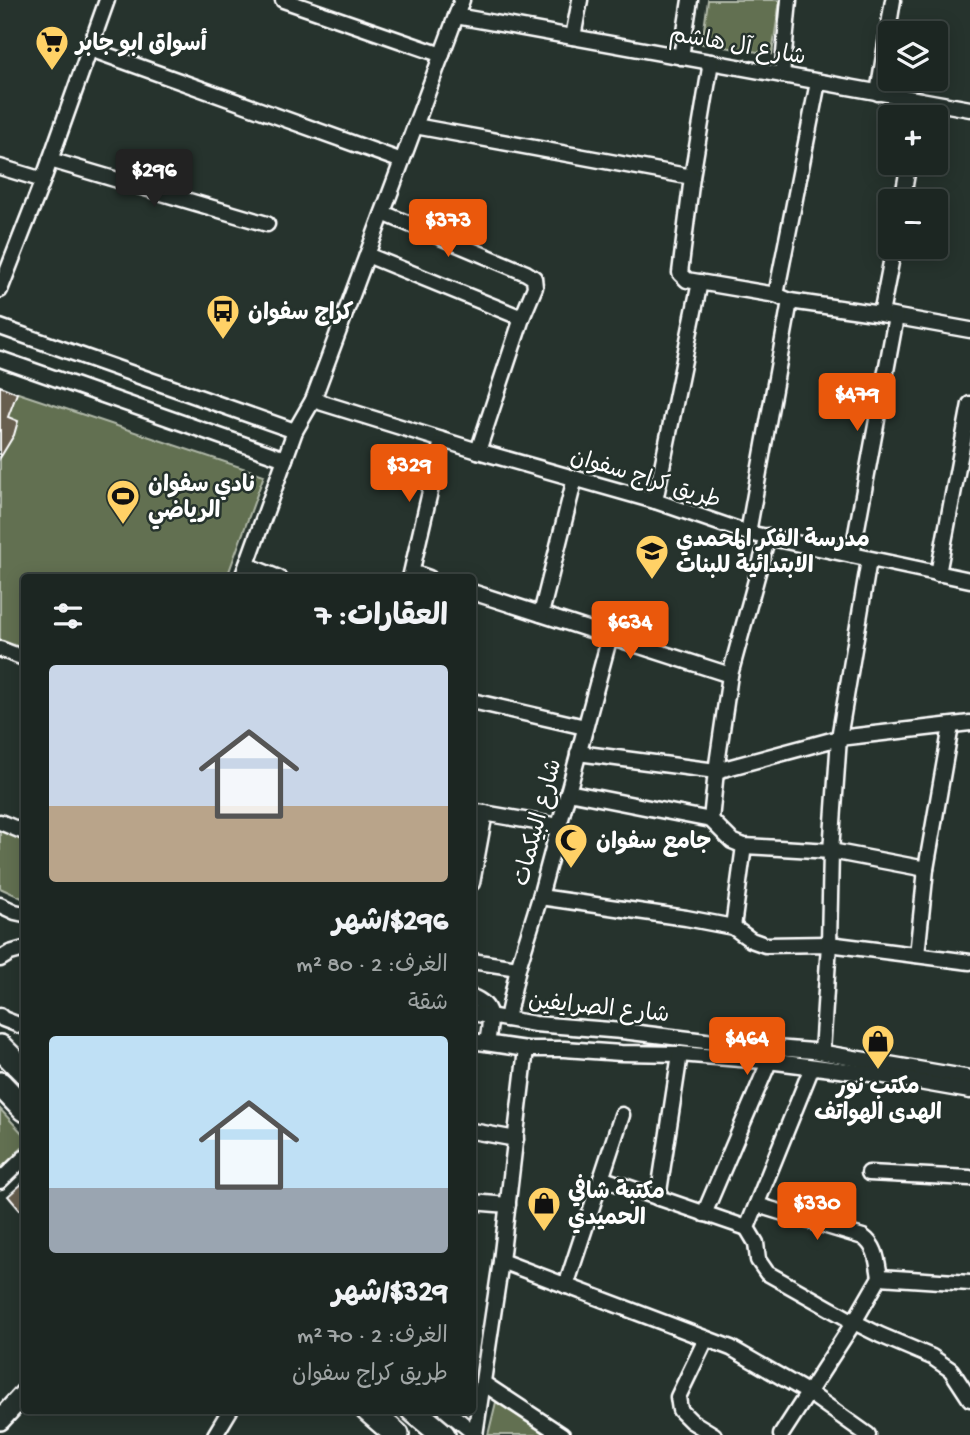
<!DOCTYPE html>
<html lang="ar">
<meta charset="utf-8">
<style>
body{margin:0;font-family:"Gochi Hand","Playpen Sans Arabic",sans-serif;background:#29322f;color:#f1f3f6;direction:rtl;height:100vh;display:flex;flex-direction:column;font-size:26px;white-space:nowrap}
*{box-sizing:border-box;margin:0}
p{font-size:23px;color:#a0a5a5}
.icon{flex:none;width:38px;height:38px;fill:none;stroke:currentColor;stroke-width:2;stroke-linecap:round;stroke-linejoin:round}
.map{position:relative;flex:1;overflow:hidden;direction:ltr}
.sheet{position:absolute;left:21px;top:574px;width:455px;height:840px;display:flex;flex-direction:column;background:#1c2622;border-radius:7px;box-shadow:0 4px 18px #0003,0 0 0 2px #3a4340;direction:rtl}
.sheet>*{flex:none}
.tools{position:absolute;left:878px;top:21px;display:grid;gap:14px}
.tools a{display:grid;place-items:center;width:70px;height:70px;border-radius:7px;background:#1c2622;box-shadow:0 4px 18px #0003,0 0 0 2px #3a4340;font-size:35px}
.price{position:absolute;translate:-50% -60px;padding:0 16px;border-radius:7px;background:#ea580c;color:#fff;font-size:23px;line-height:46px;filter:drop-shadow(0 2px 4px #0008)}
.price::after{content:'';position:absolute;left:50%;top:42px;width:21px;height:16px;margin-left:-10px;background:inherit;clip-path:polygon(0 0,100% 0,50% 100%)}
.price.active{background:#222;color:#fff}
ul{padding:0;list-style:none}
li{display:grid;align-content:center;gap:14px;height:371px;padding:0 28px}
li span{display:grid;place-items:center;height:217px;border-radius:7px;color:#555}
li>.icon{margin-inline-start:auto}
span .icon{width:126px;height:126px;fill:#fffc;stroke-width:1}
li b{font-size:30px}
h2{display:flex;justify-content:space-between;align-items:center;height:84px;padding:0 28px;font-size:30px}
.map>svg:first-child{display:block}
.green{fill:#627051;stroke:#b0b8a8;stroke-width:2}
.building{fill:#675e50;stroke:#fff;stroke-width:2}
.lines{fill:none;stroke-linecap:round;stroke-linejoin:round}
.minor-casing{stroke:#fff;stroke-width:19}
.secondary-casing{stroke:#fff;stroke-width:24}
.trunk-casing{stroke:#fff;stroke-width:28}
.minor{stroke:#26332d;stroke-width:14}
.secondary{stroke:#26332d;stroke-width:19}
.trunk{stroke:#26332d;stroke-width:23}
.labels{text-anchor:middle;stroke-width:5;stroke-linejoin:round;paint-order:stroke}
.poi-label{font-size:23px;font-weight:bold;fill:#fff;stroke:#26332d;text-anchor:start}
.street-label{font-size:23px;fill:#fff;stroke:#26332d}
</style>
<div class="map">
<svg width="970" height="1435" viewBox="0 0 970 1435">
<rect width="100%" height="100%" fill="#26332d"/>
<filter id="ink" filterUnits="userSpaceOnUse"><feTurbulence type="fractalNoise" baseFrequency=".0143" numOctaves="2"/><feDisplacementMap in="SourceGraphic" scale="14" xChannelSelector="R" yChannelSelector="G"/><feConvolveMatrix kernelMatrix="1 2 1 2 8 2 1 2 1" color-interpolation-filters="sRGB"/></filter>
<g filter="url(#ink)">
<g class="green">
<path d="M 708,0 L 780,0 L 772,54 L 702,44 Z"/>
<path d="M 0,387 L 264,475 L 227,577 L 24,578 L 24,653 L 0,644 Z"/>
<path d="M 0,829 L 24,838 L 24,899 L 0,888 Z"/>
<path d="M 0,1109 L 24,1135 L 24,1146 L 0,1169 Z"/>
<path d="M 496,1402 L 546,1435 L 488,1435 Z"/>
</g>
<g class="building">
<path d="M 0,386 L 17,393 L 8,417 L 18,421 L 14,435 L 0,458 Z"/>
<path d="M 24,1182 L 24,1215 L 8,1196 Z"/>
</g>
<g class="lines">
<defs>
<g id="minor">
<path d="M 283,0 L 442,55"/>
<path d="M 456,16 L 970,109"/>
<path d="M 573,37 L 580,0"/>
<path d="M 90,49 L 402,161"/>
<path d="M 681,57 L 690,0"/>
<path d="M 711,62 L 692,177 L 680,273 L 687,280 L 776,295 L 790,301 L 881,314 L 970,330"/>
<path d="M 782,75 L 789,0"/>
<path d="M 878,93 L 893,0"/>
<path d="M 917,117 L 920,100"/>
<path d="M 415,126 L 692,177"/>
<path d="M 50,160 L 267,224"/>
<path d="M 0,167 L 43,180"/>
<path d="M 902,201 L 909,163"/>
<path d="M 383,213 L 526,273 L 534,278 L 535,287 L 522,318 L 478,451"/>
<path d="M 367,255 L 522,318"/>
<path d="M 0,290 L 43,180 L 107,0"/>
<path d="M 776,295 L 818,82"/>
<path d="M 881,314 L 894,247"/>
<path d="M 0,327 L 295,431"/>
<path d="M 0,359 L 285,459"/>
<path d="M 313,400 L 478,451 L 655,501 L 748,533 L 970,580"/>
<path d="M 655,501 L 700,282"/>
<path d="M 748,533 L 790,301"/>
<path d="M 852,555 L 896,317"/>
<path d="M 247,565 L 279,578"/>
<path d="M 412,572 L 429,578"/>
<path d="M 938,574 L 970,404"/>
<path d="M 242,578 L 295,431 L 313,400 L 462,0"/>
<path d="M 410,578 L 442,440"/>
<path d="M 472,592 L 730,675"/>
<path d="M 541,614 L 575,478"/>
<path d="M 0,649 L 24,658"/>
<path d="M 472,701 L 585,727"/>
<path d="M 578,753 L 716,771 L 839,738 L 970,723"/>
<path d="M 568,792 L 711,820 L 732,841 L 744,846 L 831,851 L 926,869"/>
<path d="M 472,811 L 559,826"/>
<path d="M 711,820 L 716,771 L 730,675 L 768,536"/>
<path d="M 0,822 L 24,832"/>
<path d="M 472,883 L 485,813"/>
<path d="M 540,897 L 686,918 L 733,927 L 751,940 L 765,945 L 829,944 L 970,962"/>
<path d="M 0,905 L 15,912 L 24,914"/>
<path d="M 733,927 L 744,846"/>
<path d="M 917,955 L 926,869 L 951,726"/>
<path d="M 0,959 L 10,953 L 24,949"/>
<path d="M 472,961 L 518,968"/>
<path d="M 472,997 C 496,1006 490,1024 487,1043"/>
<path d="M 472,1013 L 535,1024 L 622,1031 L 739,1045 L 813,1051 L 970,1078"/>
<path d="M 0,1016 L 3,1019 L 24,1027"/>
<path d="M 507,1019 L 518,968 L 540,897 L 610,636"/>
<path d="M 472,1041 L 526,1049 L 564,1049 L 621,1053 L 680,1054 L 776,1062 L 879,1075 L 970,1091"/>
<path d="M 822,1052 L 829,944 L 831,851 L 839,738 L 869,560"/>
<path d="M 812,1067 L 747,1228 L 756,1243 L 758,1260 L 767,1273 L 854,1322 L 880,1335 L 932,1357 L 951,1370 L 970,1399"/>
<path d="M 472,1131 L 516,1139"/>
<path d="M 869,1173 L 970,1178"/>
<path d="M 601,1178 L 747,1228"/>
<path d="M 0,1181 L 24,1158"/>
<path d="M 658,1198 L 680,1054"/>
<path d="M 472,1202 L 508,1205"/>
<path d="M 757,1205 L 863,1237 C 877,1247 877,1261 880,1277 L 854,1322 L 781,1435"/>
<path d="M 704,1214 L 769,1062"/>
<path d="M 501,1261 L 731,1348 L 809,1393 L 868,1435"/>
<path d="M 880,1277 L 970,1283"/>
<path d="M 566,1286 L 622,1115"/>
<path d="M 706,1339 L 678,1397 L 680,1410 L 691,1421 L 714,1435"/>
<path d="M 483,1383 L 562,1435"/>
<path d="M 446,1410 L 475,1434"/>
<path d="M 215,1435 L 230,1410"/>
<path d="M 475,1435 L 501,1261 L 526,1049"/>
</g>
<path id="secondary" d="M 0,1420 L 24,1394"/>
<g id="trunk">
<path d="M 0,1047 L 24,1071"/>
<path d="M 0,1084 L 24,1109"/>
<path d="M 368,1410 L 397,1435"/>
<path d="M 413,1410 L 443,1435"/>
</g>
</defs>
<use href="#minor" class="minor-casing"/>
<use href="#secondary" class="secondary-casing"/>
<use href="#trunk" class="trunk-casing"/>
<use href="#minor" class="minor"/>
<use href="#secondary" class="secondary"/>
<use href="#trunk" class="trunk"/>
</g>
</g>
<defs>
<symbol id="supermarket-pin" viewBox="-11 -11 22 30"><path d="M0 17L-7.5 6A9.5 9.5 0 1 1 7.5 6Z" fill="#ffd166" stroke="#26332d"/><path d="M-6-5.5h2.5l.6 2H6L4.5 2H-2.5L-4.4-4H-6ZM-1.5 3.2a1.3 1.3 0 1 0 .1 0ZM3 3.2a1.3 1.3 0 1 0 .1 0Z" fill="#111"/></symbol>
<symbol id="bus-pin" viewBox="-11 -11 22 30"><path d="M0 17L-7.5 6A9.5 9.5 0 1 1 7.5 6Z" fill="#ffd166" stroke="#26332d"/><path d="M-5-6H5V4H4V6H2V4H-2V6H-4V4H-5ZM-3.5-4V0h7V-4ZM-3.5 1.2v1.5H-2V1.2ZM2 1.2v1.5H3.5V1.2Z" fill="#111"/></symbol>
<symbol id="stadium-pin" viewBox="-11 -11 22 30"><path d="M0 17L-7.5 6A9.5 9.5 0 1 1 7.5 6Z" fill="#ffd166" stroke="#26332d"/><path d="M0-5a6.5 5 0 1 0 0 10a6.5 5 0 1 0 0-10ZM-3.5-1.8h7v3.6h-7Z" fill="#111"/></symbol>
<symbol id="school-pin" viewBox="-11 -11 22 30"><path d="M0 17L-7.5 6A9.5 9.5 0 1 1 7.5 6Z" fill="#ffd166" stroke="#26332d"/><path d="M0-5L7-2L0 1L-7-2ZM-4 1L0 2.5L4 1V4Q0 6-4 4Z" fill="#111"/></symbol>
<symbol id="mosque-pin" viewBox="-11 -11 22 30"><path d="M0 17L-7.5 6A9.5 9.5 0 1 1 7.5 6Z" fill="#ffd166" stroke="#26332d"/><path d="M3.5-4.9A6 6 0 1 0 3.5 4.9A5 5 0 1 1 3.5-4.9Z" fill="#111"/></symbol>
<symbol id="shop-pin" viewBox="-11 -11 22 30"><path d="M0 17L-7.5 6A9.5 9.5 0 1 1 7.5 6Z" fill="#ffd166" stroke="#26332d"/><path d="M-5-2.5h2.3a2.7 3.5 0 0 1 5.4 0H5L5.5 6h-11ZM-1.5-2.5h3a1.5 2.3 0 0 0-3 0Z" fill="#111"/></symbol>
</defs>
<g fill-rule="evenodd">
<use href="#supermarket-pin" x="33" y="23" width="38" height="52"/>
<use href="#bus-pin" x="204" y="292" width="38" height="52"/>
<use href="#stadium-pin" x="104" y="477" width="38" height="52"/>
<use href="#school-pin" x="633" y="532" width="38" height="52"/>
<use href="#mosque-pin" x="552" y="821" width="38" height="52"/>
<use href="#shop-pin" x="859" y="1022" width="38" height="52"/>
<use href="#shop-pin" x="525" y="1184" width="38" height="52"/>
</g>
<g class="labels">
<g class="poi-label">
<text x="76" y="50">أسواق ابو جابر</text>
<text x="248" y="319">كراج سفوان</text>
<text x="148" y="491">نادي سفوان<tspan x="148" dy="26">الرياضي</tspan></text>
<text x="676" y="546">مدرسة الفكر المحمدي<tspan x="676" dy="26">الابتدائية للبنات</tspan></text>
<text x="596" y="848">جامع سفوان</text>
<text x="878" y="1093" text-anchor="middle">مكتب نور<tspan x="878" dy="26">الهدى الهواتف</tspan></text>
<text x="568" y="1198">مكتبة شافي<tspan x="568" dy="26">الحميدي</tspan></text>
</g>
<g class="street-label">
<text transform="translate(738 44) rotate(10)" y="8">شارع آل هاشم</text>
<text transform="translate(646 477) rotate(17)" y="8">طريق كراج سفوان</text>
<text transform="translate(536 822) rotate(-75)" y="8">شارع البيكمات</text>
<text transform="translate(599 1006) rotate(6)" y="8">شارع الصرايفين</text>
</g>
</g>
</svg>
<div class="tools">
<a><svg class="icon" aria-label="layers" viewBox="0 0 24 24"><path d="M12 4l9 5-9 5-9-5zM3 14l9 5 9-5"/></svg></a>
<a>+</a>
<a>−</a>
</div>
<b class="price active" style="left:154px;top:209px">$296</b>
<b class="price" style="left:448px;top:259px">$373</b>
<b class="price" style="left:857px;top:433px">$479</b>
<b class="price" style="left:409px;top:504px">$329</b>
<b class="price" style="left:630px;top:661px">$634</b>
<b class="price" style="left:747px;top:1077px">$464</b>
<b class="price" style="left:817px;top:1242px">$330</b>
<section class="sheet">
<h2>العقارات: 7<svg class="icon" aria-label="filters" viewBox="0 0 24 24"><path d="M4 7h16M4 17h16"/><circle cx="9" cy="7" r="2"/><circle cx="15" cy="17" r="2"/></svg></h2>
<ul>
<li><span style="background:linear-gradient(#c9d6e8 65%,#b9a48a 0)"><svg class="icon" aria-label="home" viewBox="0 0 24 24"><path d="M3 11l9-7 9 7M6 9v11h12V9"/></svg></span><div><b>$296/شهر</b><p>الغرف: 2 · 80 m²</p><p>شقة</p></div></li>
<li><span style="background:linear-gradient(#bfe0f5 70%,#9aa5b1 0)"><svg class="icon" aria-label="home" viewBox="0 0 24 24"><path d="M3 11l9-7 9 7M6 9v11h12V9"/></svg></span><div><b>$329/شهر</b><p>الغرف: 2 · 70 m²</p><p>طريق كراج سفوان</p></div></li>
</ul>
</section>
</div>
